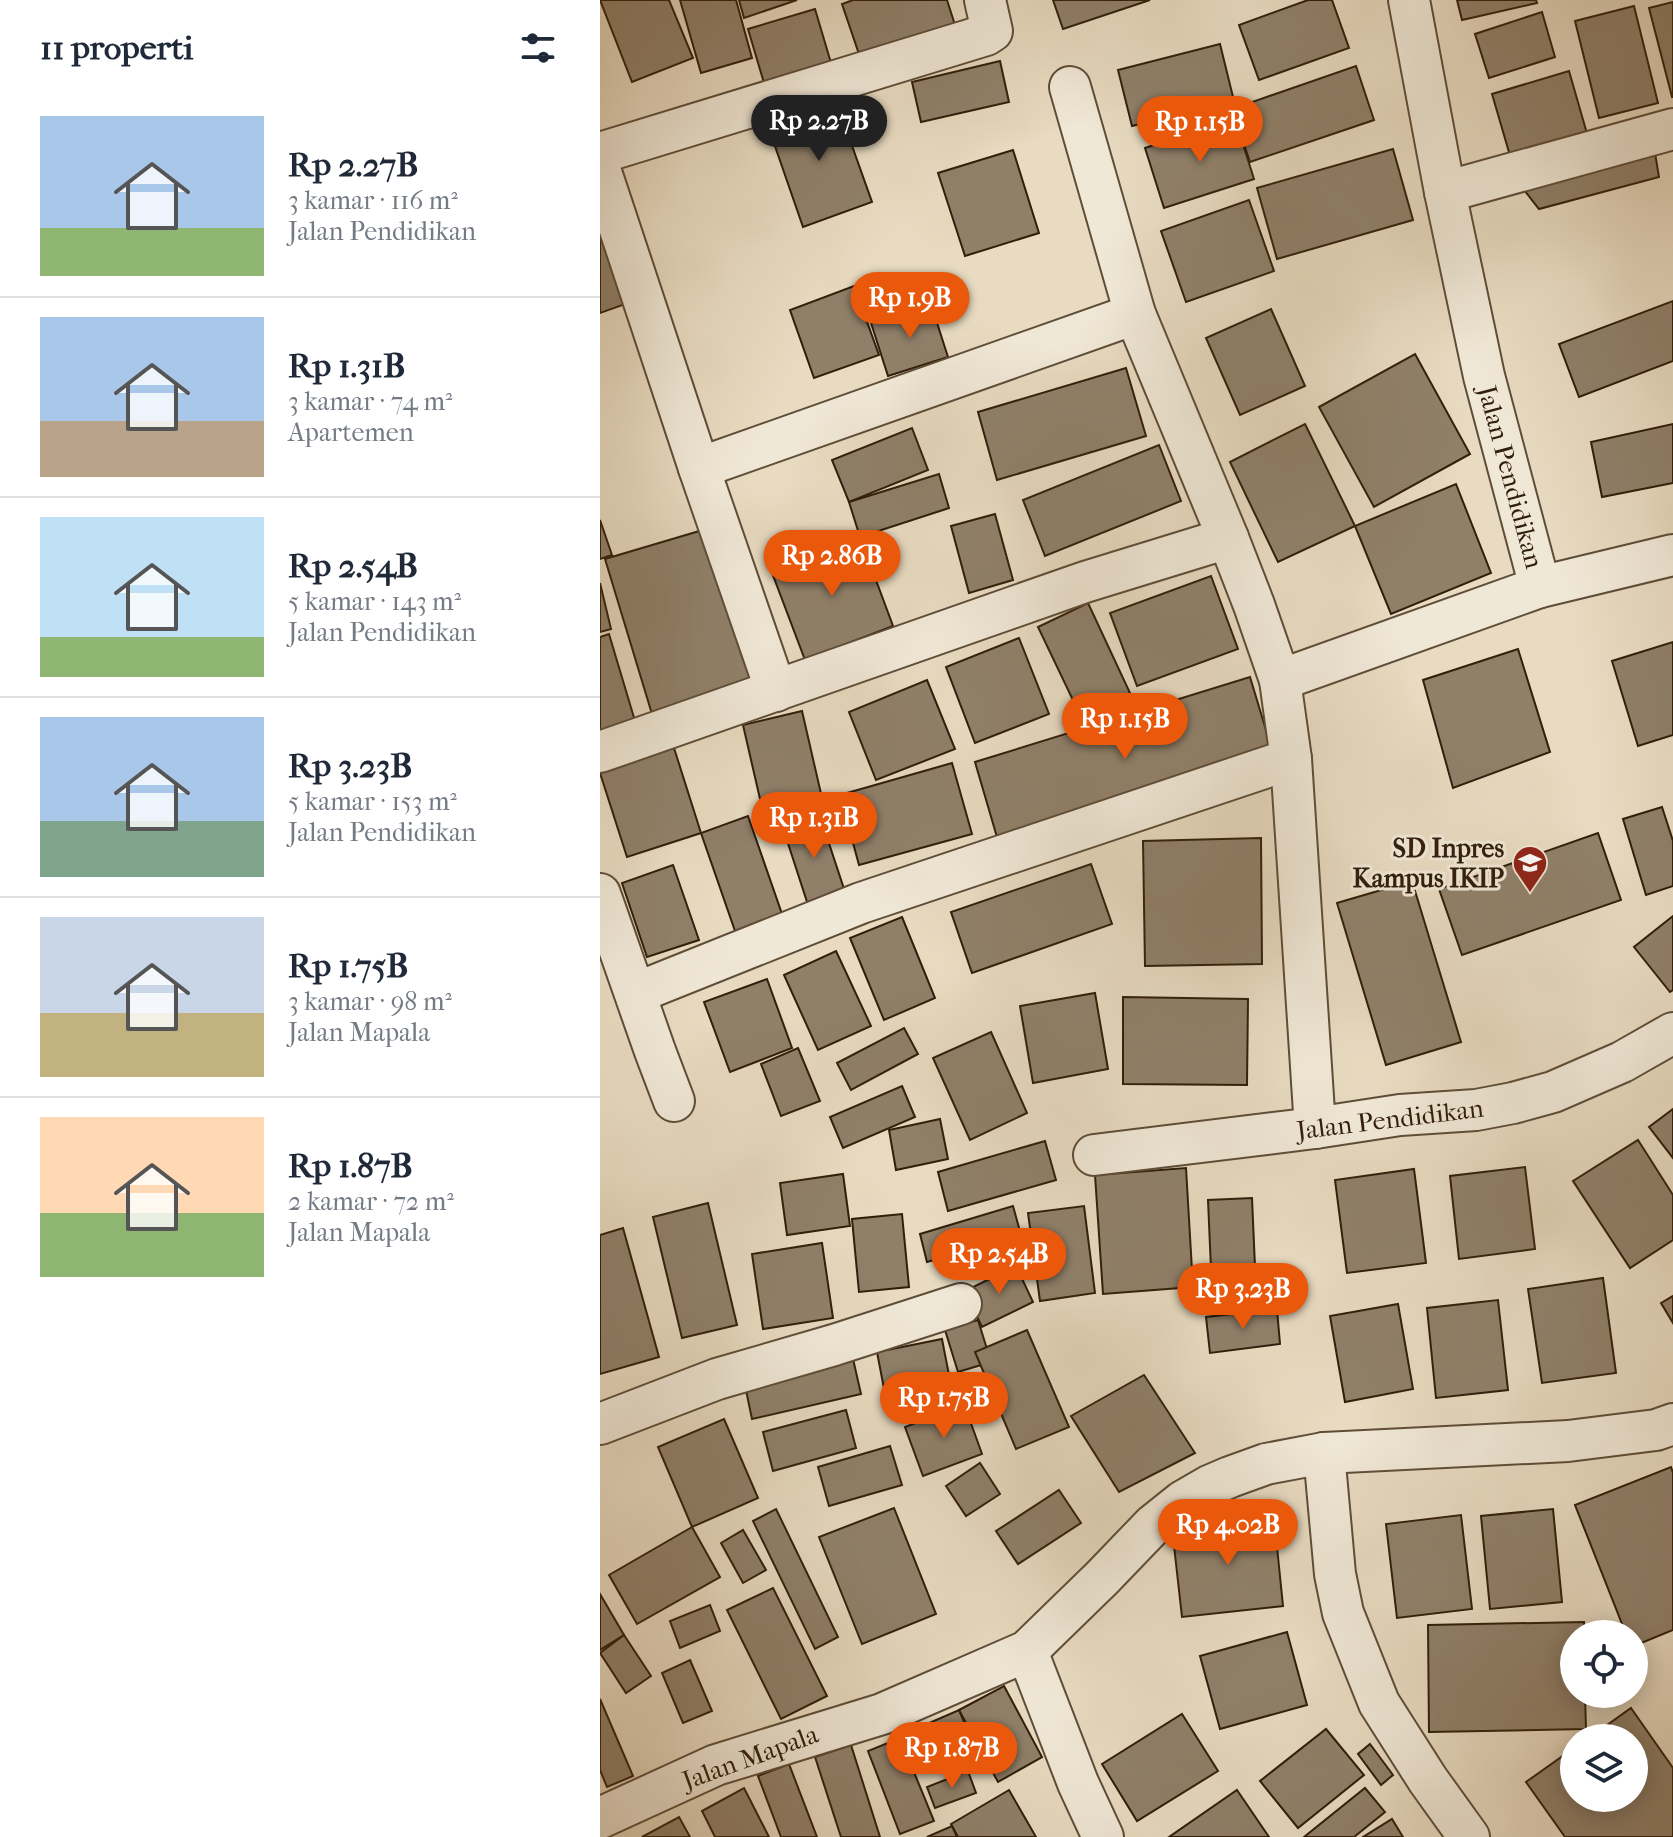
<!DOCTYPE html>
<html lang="id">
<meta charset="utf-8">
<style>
body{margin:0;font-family:"IM FELL French Canon",serif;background:#f6f6f7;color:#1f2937;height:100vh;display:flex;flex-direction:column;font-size:30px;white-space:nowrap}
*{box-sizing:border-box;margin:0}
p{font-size:26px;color:#747a83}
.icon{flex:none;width:44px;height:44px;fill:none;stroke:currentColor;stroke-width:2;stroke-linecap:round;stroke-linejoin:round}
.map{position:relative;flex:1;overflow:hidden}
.panel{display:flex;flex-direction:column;background:#fff;width:600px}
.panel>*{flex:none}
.controls{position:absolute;left:960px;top:1620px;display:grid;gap:16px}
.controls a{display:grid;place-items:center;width:88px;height:88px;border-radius:50%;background:#fff;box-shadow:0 4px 20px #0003;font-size:40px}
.price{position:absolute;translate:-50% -68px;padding:0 18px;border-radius:28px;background:#ea580c;color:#fff;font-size:26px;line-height:52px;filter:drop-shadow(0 2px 4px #0008)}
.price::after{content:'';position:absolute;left:50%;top:48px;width:24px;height:18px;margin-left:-12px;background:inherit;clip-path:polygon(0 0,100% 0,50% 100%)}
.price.current{background:#222;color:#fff}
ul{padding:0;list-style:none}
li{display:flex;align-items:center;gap:24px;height:200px;padding:0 40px}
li+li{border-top:2px solid #e0e1e3}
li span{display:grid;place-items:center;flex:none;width:224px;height:160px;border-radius:0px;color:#555}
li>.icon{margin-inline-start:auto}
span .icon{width:96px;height:96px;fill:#fffc;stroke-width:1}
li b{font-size:34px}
h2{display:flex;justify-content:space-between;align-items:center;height:96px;padding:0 40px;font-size:34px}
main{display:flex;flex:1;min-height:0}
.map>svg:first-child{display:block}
.building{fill:#90806a;stroke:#311e0b;stroke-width:2}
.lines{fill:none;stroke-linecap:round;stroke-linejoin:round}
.minor-casing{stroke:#5f4d38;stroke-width:44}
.minor{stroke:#f0e8d7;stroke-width:40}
.labels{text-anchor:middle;stroke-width:6;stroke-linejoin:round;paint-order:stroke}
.street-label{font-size:26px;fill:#311e0b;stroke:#f0e8d7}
.poi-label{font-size:26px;font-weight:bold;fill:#311e0b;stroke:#f0e8d7;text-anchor:end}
</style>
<main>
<section class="panel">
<h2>11 properti<svg class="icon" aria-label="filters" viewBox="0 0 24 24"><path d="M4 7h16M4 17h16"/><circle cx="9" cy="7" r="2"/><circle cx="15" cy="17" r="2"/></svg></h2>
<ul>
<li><span style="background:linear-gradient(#a9c7e8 70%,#8fb573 0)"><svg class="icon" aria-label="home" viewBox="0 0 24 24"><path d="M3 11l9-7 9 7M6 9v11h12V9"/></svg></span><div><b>Rp 2.27B</b><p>3 kamar · 116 m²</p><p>Jalan Pendidikan</p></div></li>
<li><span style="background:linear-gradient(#a9c7e8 65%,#b9a48a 0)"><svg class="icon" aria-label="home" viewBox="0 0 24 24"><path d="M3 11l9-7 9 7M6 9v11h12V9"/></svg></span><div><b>Rp 1.31B</b><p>3 kamar · 74 m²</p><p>Apartemen</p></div></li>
<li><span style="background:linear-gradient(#bfe0f5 75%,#8fb573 0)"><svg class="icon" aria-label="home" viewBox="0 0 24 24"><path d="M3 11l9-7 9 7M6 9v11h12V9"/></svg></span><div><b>Rp 2.54B</b><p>5 kamar · 143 m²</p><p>Jalan Pendidikan</p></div></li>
<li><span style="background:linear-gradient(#a9c7e8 65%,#7fa58c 0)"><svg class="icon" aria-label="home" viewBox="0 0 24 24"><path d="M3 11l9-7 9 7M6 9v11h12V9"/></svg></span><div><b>Rp 3.23B</b><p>5 kamar · 153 m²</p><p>Jalan Pendidikan</p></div></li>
<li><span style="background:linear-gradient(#c9d6e8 60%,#c2b280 0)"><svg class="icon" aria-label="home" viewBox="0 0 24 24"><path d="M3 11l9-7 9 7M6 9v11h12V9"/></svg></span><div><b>Rp 1.75B</b><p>3 kamar · 98 m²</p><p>Jalan Mapala</p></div></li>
<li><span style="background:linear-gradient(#ffd9b3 60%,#8fb573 0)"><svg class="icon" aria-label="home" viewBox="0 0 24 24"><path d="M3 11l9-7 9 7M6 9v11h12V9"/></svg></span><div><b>Rp 1.87B</b><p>2 kamar · 72 m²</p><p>Jalan Mapala</p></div></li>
</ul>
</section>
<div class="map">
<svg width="1073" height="1837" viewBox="0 0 1073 1837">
<rect width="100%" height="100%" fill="#e8dbc1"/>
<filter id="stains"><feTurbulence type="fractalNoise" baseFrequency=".0025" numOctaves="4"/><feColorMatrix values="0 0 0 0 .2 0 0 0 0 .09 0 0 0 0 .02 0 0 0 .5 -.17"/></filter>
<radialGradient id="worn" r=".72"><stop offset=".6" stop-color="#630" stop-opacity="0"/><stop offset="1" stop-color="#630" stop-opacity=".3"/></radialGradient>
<g class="building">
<path d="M 0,0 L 69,0 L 93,58 L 32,82 Z"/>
<path d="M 80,0 L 136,0 L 152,58 L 101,73 Z"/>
<path d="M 139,0 L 197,0 L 144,18 Z"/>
<path d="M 253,0 L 347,0 L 355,25 L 260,57 L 242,4 Z"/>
<path d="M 453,0 L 550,0 L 463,29 Z"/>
<path d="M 708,0 L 732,0 L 749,48 L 659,80 L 639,25 Z"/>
<path d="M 857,0 L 936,0 L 937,3 L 862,20 Z"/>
<path d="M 1073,2 L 1073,97 L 1072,97 L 1049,8 Z"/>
<path d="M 1034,6 L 1058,103 L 999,118 L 975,21 Z"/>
<path d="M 215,9 L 234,73 L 167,93 L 148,29 Z"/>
<path d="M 942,12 L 955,57 L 889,78 L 875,34 Z"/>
<path d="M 620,44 L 634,101 L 532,126 L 518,70 Z"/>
<path d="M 400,61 L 409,102 L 321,122 L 312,82 Z"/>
<path d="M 756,66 L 774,120 L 650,162 L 632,109 Z"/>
<path d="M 969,71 L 988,137 L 911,159 L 892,94 Z"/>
<path d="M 235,98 L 272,202 L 203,227 L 167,123 Z"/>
<path d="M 635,119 L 654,179 L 564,208 L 545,148 Z"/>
<path d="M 793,149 L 813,220 L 677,259 L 657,188 Z"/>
<path d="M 413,150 L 439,233 L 365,256 L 338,173 Z"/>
<path d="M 1055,153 L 1059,177 L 939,209 L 921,186 Z"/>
<path d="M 649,200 L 674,271 L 586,302 L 561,231 Z"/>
<path d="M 0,213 L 31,302 L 0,313 Z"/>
<path d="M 254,286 L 279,355 L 214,378 L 190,310 Z"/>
<path d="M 1073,301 L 1073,361 L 979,397 L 959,344 Z"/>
<path d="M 331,304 L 348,357 L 288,376 L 271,323 Z"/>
<path d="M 671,309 L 705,386 L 640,415 L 606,338 Z"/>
<path d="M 815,354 L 870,454 L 774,507 L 719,407 Z"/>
<path d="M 526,368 L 546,436 L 397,480 L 378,412 Z"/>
<path d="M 705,424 L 755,526 L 678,562 L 630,462 Z"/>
<path d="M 1073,424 L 1073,483 L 1002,497 L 991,442 Z"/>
<path d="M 312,428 L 328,470 L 249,502 L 232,460 Z"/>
<path d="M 559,445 L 581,501 L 445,556 L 423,500 Z"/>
<path d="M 339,474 L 349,508 L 260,537 L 249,502 Z"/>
<path d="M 856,484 L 891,573 L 791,614 L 755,526 Z"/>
<path d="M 395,514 L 413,580 L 369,593 L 351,526 Z"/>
<path d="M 0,520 L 12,555 L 0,559 Z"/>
<path d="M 106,529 L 154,683 L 52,714 L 5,559 Z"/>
<path d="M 260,537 L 293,626 L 205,660 L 171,570 Z"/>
<path d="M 611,576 L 638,649 L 537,686 L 510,613 Z"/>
<path d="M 0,583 L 11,629 L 0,632 Z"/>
<path d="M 488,603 L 530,693 L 481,717 L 438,627 Z"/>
<path d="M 9,634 L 35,721 L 0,731 L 0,637 Z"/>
<path d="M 419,638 L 449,714 L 375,743 L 346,667 Z"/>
<path d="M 1073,642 L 1073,735 L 1038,746 L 1012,661 Z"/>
<path d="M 918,649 L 950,752 L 853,788 L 823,680 Z"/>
<path d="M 650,677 L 675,760 L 399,844 L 375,762 Z"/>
<path d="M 327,680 L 355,749 L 276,780 L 249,712 Z"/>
<path d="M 202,711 L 222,798 L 163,812 L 143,725 Z"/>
<path d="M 74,748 L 101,833 L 27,857 L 0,773 Z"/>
<path d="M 352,763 L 372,834 L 259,865 L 240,795 Z"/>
<path d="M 1062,807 L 1073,841 L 1073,886 L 1046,895 L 1023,819 Z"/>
<path d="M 219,813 L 246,895 L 209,908 L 182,825 Z"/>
<path d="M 148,816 L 182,914 L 135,931 L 101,833 Z"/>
<path d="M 998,833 L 1021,900 L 862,955 L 839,889 Z"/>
<path d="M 661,838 L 662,964 L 545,966 L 543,841 Z"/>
<path d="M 491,864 L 512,924 L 372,973 L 351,912 Z"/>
<path d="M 73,865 L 99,940 L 47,957 L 22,883 Z"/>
<path d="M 812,881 L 861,1042 L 786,1065 L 737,903 Z"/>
<path d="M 1073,916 L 1073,990 L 1070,992 L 1034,947 Z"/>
<path d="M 302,917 L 335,998 L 284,1020 L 250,938 Z"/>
<path d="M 236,951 L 271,1026 L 218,1050 L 184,975 Z"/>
<path d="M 167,979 L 192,1048 L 130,1072 L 104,1002 Z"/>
<path d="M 495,993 L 508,1069 L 433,1083 L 420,1006 Z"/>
<path d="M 523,997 L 648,999 L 647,1085 L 523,1084 Z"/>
<path d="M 304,1028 L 318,1054 L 251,1090 L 237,1063 Z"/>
<path d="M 391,1032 L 427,1113 L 370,1140 L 333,1058 Z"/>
<path d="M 198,1048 L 220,1101 L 181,1116 L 161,1064 Z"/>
<path d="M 302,1086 L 315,1117 L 243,1148 L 230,1117 Z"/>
<path d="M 1073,1109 L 1073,1158 L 1049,1127 Z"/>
<path d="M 340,1119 L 348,1159 L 296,1170 L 289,1130 Z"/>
<path d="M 1038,1140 L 1073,1195 L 1073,1240 L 1030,1268 L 973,1181 Z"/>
<path d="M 445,1141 L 456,1180 L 348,1211 L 338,1172 Z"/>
<path d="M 925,1167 L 935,1249 L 859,1259 L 850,1176 Z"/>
<path d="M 586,1168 L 593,1287 L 503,1294 L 495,1175 Z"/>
<path d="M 814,1169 L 826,1263 L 747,1273 L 735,1180 Z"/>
<path d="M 243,1174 L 250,1226 L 187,1235 L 180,1183 Z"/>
<path d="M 652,1198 L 655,1267 L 611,1269 L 608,1200 Z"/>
<path d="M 108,1203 L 137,1325 L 82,1338 L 53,1217 Z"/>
<path d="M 413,1206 L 421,1235 L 327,1262 L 320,1234 Z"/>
<path d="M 484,1206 L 495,1293 L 440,1301 L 428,1213 Z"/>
<path d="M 302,1214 L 309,1287 L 259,1292 L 252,1219 Z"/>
<path d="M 23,1228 L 59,1357 L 0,1374 L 0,1235 Z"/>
<path d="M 222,1243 L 233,1318 L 163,1329 L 152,1254 Z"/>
<path d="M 416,1266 L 433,1302 L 382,1327 L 365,1291 Z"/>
<path d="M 1003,1278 L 1016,1373 L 942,1383 L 928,1289 Z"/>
<path d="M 1073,1296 L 1073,1323 L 1061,1303 Z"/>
<path d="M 898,1300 L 908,1390 L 836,1398 L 827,1308 Z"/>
<path d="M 798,1304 L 813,1389 L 745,1402 L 730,1316 Z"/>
<path d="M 677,1309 L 680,1344 L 610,1353 L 606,1317 Z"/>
<path d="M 378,1320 L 391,1362 L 358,1372 L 345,1330 Z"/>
<path d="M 427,1330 L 469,1427 L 416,1449 L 375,1352 Z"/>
<path d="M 342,1339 L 354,1401 L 289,1415 L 277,1352 Z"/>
<path d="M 251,1350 L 261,1394 L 152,1419 L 143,1376 Z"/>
<path d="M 544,1375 L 595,1453 L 519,1492 L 471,1416 Z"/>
<path d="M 364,1404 L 382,1454 L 323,1476 L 305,1427 Z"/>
<path d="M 246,1410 L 256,1448 L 173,1471 L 163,1432 Z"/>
<path d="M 124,1419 L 158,1498 L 92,1527 L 58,1447 Z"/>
<path d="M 290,1446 L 302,1485 L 229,1506 L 218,1467 Z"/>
<path d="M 380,1463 L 400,1494 L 366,1516 L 346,1486 Z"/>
<path d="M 1071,1467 L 1073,1473 L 1073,1630 L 1034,1646 L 1034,1634 L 1026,1634 L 975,1505 Z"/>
<path d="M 459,1490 L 481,1523 L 418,1564 L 396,1531 Z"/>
<path d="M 294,1508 L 336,1614 L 262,1644 L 219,1537 Z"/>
<path d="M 176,1509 L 238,1637 L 215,1649 L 153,1521 Z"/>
<path d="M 953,1509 L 962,1602 L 890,1609 L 881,1516 Z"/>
<path d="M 861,1515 L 872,1609 L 797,1618 L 786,1524 Z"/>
<path d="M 674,1517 L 683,1606 L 582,1617 L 572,1528 Z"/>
<path d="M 92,1527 L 120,1577 L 37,1624 L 9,1575 Z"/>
<path d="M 143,1530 L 166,1570 L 143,1583 L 121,1543 Z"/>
<path d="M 173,1588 L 227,1696 L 181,1719 L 127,1610 Z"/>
<path d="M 0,1594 L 24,1635 L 0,1650 Z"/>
<path d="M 110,1605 L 120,1631 L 80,1648 L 70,1621 Z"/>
<path d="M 984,1622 L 984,1634 L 974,1634 L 974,1694 L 985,1694 L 986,1729 L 829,1732 L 828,1625 Z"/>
<path d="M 687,1632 L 707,1705 L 620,1729 L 600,1656 Z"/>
<path d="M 24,1635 L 51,1676 L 26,1693 L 0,1653 Z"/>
<path d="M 90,1660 L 112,1711 L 83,1723 L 62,1673 Z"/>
<path d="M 404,1686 L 442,1757 L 398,1782 L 359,1710 Z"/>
<path d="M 0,1699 L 33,1776 L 7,1787 L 0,1770 Z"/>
<path d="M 1031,1708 L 1073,1768 L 1073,1837 L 965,1837 L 926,1782 L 974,1748 L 974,1798 L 1034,1798 L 1034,1738 L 989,1738 Z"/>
<path d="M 359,1710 L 378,1755 L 339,1772 L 320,1727 Z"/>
<path d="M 582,1714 L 618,1771 L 537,1821 L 502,1764 Z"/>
<path d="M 726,1729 L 764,1775 L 698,1828 L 660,1781 Z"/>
<path d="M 300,1738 L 334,1821 L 300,1834 L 268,1751 Z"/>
<path d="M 770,1744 L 793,1775 L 781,1785 L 758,1754 Z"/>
<path d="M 251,1745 L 280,1837 L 241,1837 L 215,1757 Z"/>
<path d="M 189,1764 L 217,1837 L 181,1837 L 158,1776 Z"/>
<path d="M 368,1771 L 376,1793 L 335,1808 L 327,1787 Z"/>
<path d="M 144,1788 L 169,1837 L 115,1837 L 102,1811 Z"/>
<path d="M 765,1788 L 785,1812 L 754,1837 L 704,1837 Z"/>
<path d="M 409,1790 L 436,1837 L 358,1837 L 351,1824 Z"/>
<path d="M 637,1790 L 669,1837 L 569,1837 Z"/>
<path d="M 79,1817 L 90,1837 L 42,1837 Z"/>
<path d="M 792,1819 L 803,1837 L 763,1837 Z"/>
<path d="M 352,1826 L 357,1837 L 327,1837 Z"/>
</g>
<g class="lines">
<defs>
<g id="minor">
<path d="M 470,87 L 535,314 L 628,538 L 654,605 L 680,680 L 691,759 L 715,1128"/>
<path d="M 0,153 L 386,35 L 392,31 L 385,0"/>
<path d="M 0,169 L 99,468 L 535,314"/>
<path d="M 845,192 L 1073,129"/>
<path d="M 99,468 L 176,691"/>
<path d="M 940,587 L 1073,555"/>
<path d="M 680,680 L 940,587 L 884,376 L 845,192 L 809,0"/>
<path d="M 0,752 L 485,582 L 628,538"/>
<path d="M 0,894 L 55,1051 L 74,1101"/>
<path d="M 36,993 L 261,903 L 691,759"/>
<path d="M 494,1155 L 715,1128 L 800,1115 L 876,1110 L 913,1103 L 953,1092 L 1022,1062 L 1073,1033"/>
<path d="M 0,1424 L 117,1379 L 234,1345 L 361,1304"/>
<path d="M 724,1453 L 735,1574 L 743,1613 L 779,1703 L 828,1780 L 869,1837"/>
<path d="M 427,1651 L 478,1783 L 503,1837"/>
<path d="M 0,1818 L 116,1765 L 282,1714 L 427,1651 L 502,1578 L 553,1525 L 583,1501 L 609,1486 L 630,1477 L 666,1464 L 724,1453 L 968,1441 L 1056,1430 L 1073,1424"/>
</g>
</defs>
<use href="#minor" class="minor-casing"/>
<use href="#minor" class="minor"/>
</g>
<defs>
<symbol id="school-pin" viewBox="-11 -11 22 30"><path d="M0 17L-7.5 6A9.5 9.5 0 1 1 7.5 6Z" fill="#8f2418" stroke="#f0e8d7"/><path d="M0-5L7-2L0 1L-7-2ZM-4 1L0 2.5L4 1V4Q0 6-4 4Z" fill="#fff"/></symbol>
</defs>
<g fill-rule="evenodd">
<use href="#school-pin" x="910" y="843" width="40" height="54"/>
</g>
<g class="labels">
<g class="street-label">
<text transform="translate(911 477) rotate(75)" y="9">Jalan Pendidikan</text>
<text transform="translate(790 1119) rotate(-7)" y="9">Jalan Pendidikan</text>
<text transform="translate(150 1757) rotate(-20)" y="9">Jalan Mapala</text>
</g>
<g class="poi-label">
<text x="904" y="857">SD Inpres<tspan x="904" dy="30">Kampus IKIP</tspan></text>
</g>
</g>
<rect width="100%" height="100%" filter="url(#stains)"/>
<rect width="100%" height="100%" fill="url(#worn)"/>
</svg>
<div class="controls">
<a><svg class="icon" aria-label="locate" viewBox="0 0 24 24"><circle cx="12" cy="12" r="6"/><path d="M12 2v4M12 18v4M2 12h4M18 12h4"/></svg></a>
<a><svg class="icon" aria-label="layers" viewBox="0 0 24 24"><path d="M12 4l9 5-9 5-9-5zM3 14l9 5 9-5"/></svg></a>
</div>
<b class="price current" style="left:219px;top:163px">Rp 2.27B</b>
<b class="price" style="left:600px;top:164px">Rp 1.15B</b>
<b class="price" style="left:310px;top:340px">Rp 1.9B</b>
<b class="price" style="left:232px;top:598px">Rp 2.86B</b>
<b class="price" style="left:525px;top:761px">Rp 1.15B</b>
<b class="price" style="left:214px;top:860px">Rp 1.31B</b>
<b class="price" style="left:399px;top:1296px">Rp 2.54B</b>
<b class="price" style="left:643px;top:1331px">Rp 3.23B</b>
<b class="price" style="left:344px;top:1440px">Rp 1.75B</b>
<b class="price" style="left:628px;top:1567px">Rp 4.02B</b>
<b class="price" style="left:352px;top:1790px">Rp 1.87B</b>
</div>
</main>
